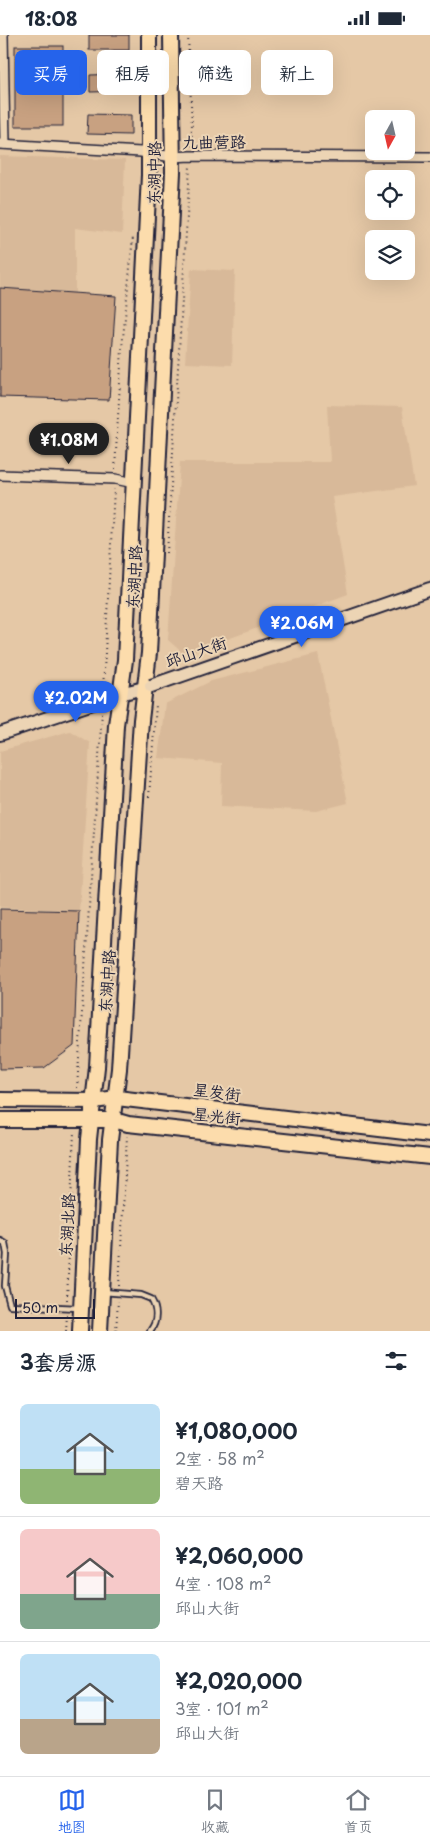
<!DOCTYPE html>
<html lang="zh">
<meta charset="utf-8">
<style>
body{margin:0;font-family:"Playpen Sans","LXGW WenKai TC",sans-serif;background:#f6f6f7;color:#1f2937;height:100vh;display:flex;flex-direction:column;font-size:19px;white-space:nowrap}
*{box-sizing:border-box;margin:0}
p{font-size:16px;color:#747a83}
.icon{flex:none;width:28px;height:28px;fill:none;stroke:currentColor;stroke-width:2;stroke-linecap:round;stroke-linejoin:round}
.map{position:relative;height:1296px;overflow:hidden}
.panel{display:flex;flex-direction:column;background:#fff;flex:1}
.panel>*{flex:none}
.top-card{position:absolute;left:15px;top:15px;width:400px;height:45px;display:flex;gap:10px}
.needle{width:32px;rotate:188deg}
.buttons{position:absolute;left:365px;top:75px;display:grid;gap:10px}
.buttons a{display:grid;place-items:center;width:50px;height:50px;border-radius:8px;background:#fff;box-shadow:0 5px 20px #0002;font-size:25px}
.scale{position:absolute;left:15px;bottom:12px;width:80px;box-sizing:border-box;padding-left:5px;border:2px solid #22223b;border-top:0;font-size:14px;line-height:18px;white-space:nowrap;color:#22223b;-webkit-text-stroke:4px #ecd4b4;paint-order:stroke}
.price{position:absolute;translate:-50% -42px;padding:0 11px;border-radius:18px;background:#2563eb;color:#fff;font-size:16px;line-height:32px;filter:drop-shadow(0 1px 2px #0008)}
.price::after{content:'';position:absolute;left:50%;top:30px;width:15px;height:11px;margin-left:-8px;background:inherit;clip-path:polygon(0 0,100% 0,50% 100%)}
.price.selected{background:#222;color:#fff}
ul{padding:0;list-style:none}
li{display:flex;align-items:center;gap:15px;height:125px;padding:0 20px}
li+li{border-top:1px solid #e0e1e3}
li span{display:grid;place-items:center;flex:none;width:140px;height:100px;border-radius:8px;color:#555}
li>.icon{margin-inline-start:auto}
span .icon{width:60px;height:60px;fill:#fffc;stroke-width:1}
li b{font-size:21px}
h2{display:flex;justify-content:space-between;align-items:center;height:60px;padding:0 20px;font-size:21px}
.pill{padding:0 18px;border-radius:8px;background:#fff;box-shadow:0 5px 20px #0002;font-size:18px;line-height:45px}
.pill.selected{background:#2563eb;color:#fff}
.status{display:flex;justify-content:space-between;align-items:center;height:35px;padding:0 25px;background:#fff;direction:ltr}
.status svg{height:14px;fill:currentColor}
.tabs{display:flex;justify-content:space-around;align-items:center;height:70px;border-top:1px solid #e0e1e3;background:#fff;font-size:14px;color:#747a83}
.tabs a{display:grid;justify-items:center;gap:2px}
.tabs .selected{color:#2563eb}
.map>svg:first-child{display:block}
.built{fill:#d8b999}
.building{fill:#c8a181;stroke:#22223b}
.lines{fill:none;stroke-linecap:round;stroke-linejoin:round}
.lane-casing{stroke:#22223b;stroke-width:8}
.street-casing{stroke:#22223b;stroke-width:12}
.secondary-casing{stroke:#22223b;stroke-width:16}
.primary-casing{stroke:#22223b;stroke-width:18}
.path{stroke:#22223b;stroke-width:2;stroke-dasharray:1 4;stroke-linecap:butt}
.lane{stroke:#ecd4b4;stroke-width:4.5}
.street{stroke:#ecd4b4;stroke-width:9}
.secondary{stroke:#ecd4b4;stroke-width:12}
.primary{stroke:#fcdcac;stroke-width:14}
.secondary-bridge-casing{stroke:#22223b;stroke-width:16;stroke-linecap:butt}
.secondary-bridge{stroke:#ecd4b4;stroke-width:12}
.labels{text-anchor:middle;stroke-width:4;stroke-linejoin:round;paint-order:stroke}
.street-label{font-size:16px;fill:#22223b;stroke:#ecd4b4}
</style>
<div class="status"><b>18:08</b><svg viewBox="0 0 49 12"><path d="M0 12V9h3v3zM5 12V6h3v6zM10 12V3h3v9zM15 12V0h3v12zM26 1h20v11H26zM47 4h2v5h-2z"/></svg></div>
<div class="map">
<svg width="430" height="1296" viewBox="0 0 430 1296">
<rect width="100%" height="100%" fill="#e5c8a6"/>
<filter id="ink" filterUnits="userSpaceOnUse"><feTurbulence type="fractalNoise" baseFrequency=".02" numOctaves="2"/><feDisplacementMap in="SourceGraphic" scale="10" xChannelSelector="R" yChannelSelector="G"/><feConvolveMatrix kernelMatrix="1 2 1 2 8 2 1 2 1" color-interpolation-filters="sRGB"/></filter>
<g filter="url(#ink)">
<g class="built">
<path d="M 0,121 L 125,125 L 122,199 L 75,193 L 75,258 L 0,253 Z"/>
<path d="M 191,234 L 235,236 L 232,330 L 185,328 Z"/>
<path d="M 327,370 L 402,372 L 414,451 L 332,462 L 348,559 L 185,620 L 168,605 L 180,427 L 330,427 Z"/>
<path d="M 318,619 L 348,768 L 316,776 L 221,771 L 222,728 L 158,723 L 165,669 L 211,646 Z"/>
<path d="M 70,696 L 90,708 L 79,876 L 0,872 L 0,716 Z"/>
</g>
<g class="building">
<rect x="89" y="0" width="40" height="15"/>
<rect x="15" y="11" width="48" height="80"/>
<path d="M 129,39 L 130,56 L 90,57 L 90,40 Z"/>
<path d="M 88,79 L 131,80 L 131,100 L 87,99 Z"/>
<path d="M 0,253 L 116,261 L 109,365 L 0,362 Z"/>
<path d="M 0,874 L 79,876 L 74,1011 L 44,1033 L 0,1034 Z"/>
</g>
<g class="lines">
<defs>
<g id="lane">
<path d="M 0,1205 L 5,1208 L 7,1219 L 5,1251 L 10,1270 L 79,1273"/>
<path d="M 103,1257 L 141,1260 L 151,1264 C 157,1274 158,1286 150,1296"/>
</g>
<g id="street">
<path d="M 3,0 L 5,109"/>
<path d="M 0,109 L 141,117 L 173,122 L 190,121 L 430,122"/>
<path d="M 0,440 L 115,444 L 134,448"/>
</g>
<g id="secondary">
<path d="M 165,646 L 430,554"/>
<path d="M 0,699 L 120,659 L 144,653"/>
</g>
<g id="primary">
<path d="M 0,1065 L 93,1066 L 117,1063 L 430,1100"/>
<path d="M 0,1085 L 114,1085 L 128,1089 L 430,1122"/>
<path d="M 80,1296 L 89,1104 L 97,1032 L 116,690 L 125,625 L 149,140 L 149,0"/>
<path d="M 100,1296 L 110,1105 L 119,1034 L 141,685 L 149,618 L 173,137 L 171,0"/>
</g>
</defs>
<use href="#lane" class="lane-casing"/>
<use href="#street" class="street-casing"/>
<use href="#secondary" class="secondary-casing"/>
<use href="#primary" class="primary-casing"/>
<g class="path">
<path d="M 188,0 L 192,92 L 191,111"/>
<path d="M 115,434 L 122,313 L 133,202"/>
<path d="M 167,518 L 190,131"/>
<path d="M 103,654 L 114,454"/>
<path d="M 149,762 L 156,670"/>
<path d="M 77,1053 L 102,676"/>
<path d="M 119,1251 L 127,1101"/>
<path d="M 67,1265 L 74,1097"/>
<path d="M 66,1296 L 67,1280"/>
<path d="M 116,1296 L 118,1266"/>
</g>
<use href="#lane" class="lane"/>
<use href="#street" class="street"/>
<use href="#secondary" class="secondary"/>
<use href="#primary" class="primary"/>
<defs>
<path id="secondary-bridge" d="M 151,651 L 165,646"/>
</defs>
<use href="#secondary-bridge" class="secondary-bridge-casing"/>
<use href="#secondary-bridge" class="secondary-bridge"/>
</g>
</g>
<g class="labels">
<g class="street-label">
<text transform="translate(214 107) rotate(-1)" y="6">九曲营路</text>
<text transform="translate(154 138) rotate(-89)" y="6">东湖中路</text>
<text transform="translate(134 542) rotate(-87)" y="6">东湖中路</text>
<text transform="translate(196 617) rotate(-19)" y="6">邱山大街</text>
<text transform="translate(107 946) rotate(-86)" y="6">东湖中路</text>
<text transform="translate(217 1057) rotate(7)" y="6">星发街</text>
<text transform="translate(217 1081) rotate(6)" y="6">星光街</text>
<text transform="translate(67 1190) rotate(-87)" y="6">东湖北路</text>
</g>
</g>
</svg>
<div class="buttons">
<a><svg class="needle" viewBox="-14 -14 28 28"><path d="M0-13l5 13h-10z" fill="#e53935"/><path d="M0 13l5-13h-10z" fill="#747a83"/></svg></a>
<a><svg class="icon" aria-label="locate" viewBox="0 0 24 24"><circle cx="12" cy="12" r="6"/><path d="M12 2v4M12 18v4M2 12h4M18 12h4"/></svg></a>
<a><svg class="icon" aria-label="layers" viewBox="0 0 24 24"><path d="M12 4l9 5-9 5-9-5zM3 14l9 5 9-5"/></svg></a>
</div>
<div class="scale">50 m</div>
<b class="price selected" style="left:69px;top:430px">¥1.08M</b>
<b class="price" style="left:302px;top:613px">¥2.06M</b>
<b class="price" style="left:76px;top:688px">¥2.02M</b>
<div class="top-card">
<a class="pill selected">买房</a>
<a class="pill">租房</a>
<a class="pill">筛选</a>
<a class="pill">新上</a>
</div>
</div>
<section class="panel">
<h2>3套房源<svg class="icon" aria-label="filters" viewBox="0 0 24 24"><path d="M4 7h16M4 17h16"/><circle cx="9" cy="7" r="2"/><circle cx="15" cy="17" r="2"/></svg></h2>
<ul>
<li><span style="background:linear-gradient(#bfe0f5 65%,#8fb573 0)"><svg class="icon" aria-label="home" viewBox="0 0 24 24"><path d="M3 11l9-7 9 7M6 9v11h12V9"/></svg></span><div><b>¥1,080,000</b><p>2室 · 58 m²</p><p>碧天路</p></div></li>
<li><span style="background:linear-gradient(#f6c9c9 65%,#7fa58c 0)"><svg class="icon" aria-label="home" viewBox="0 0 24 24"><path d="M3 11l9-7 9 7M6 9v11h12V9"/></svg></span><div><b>¥2,060,000</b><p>4室 · 108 m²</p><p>邱山大街</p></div></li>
<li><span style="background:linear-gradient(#bfe0f5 65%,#b9a48a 0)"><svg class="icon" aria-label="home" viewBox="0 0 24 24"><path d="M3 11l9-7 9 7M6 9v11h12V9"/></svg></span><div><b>¥2,020,000</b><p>3室 · 101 m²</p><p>邱山大街</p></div></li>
</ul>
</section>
<nav class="tabs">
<a class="selected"><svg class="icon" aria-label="map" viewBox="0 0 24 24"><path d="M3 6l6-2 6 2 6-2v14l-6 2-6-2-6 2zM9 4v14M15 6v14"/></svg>地图</a>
<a><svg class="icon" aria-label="saved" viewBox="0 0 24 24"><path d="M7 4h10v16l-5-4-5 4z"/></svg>收藏</a>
<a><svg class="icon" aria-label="home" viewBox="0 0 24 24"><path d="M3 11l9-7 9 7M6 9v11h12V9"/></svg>首页</a>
</nav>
